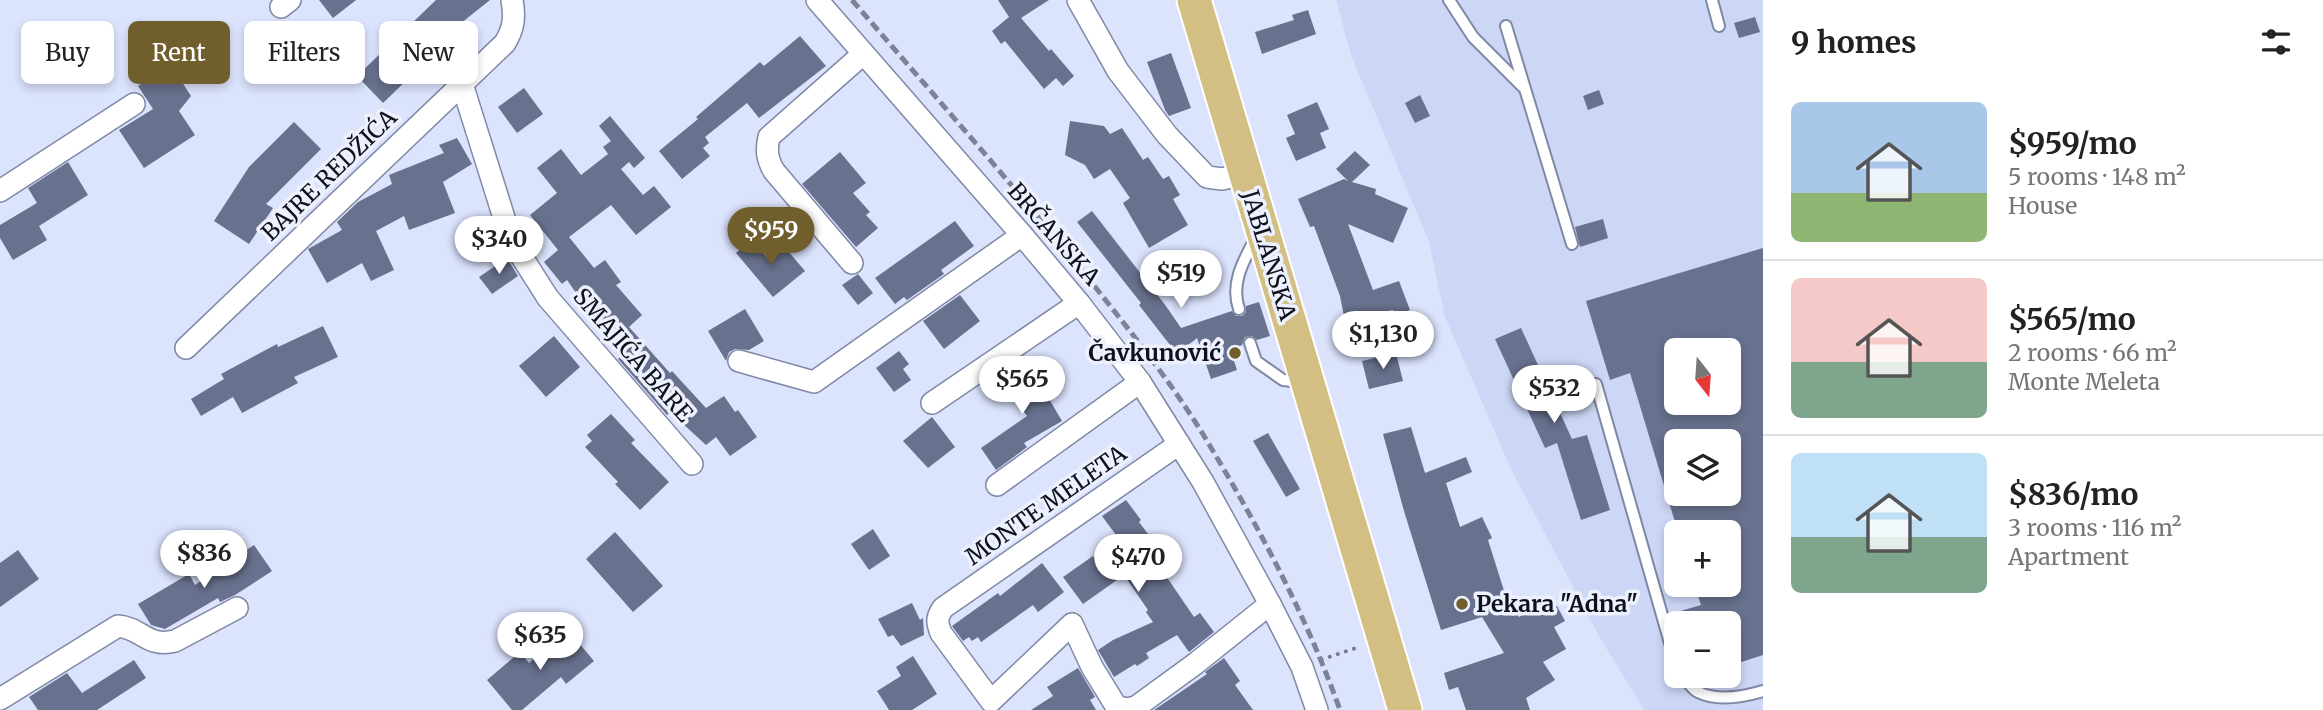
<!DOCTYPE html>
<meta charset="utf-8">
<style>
body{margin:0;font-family:Merriweather,serif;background:#f6f6f6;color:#222;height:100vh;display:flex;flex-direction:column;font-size:26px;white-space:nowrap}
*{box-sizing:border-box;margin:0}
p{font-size:23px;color:#767676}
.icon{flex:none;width:38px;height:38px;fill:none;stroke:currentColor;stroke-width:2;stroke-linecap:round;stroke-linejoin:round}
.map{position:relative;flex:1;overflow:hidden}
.sheet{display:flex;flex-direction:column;background:#fff;width:560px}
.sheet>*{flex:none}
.top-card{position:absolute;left:21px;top:21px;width:665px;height:63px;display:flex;gap:14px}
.needle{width:46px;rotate:163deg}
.fabs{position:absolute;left:1664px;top:338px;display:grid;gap:14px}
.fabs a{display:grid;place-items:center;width:77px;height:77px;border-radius:10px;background:#fff;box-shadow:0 4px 10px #0003;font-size:35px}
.price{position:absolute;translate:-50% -60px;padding:0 16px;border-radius:24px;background:#fff;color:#222;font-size:23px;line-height:46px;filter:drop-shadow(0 2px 4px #0008)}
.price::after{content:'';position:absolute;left:50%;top:42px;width:21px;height:16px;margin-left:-10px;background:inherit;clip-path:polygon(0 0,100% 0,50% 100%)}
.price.selected{background:#705e2c;color:#fff}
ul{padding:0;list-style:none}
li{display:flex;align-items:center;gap:21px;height:175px;padding:0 28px}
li+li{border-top:2px solid #e0e0e0}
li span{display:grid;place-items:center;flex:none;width:196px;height:140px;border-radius:10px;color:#555}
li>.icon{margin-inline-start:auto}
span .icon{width:84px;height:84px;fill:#fffc;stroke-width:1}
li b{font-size:30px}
h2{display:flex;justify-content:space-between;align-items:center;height:84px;padding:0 28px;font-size:30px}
.pill{padding:0 24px;border-radius:10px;background:#fff;box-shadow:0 4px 10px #0003;font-size:24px;line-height:63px}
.pill.selected{background:#705e2c;color:#fff}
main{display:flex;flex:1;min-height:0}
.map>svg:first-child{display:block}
.built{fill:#ccd7f6;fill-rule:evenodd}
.building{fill:#68718d;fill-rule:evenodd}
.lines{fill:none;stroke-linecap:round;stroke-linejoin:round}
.lane-casing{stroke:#7f88a5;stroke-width:14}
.street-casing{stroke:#7f88a5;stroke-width:24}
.primary-casing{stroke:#fff;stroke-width:37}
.path{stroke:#747a8c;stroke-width:3.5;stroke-dasharray:3.5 5;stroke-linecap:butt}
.lane{stroke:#fff;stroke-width:10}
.street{stroke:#fff;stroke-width:21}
.primary{stroke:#d3bf84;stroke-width:33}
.rail{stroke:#7d8396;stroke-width:5;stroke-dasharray:10 5;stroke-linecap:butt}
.poi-dot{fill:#705e2c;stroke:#edf1fe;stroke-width:2.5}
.labels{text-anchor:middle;stroke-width:7;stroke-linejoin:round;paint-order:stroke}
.street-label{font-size:23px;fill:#0e111c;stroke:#edf1fe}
.poi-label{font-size:23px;font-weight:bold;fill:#0e111c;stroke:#edf1fe;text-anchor:end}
</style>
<main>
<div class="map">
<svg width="1763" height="710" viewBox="0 0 1763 710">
<rect width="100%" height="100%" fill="#dbe3fd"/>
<path class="built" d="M 1336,0 L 1763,0 L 1763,710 L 1644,710 L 1599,636 L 1512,471 L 1445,317 L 1429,242 L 1351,55 ZM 1676,350 L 1729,350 L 1729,402 L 1676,402 ZM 1676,441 L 1729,441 L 1729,494 L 1676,494 ZM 1676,532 L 1729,532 L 1729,584 L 1676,584 ZM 1676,623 L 1729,623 L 1729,676 L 1676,676 Z"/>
<g class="building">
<path d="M 319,0 L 356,0 L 333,18 Z"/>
<path d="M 436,0 L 490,0 L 436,43 L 441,47 L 383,103 L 357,76 Z"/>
<path d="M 998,0 L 1049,0 L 1021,18 L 1049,51 L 1051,49 L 1074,76 L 1063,86 L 1056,78 L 1044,89 L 1005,41 L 1001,44 L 992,31 L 1009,17 Z"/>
<path d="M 1308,10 L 1316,34 L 1262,54 L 1255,32 L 1294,20 L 1292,15 Z"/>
<path d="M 1755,17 L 1760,32 L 1739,38 L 1734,23 Z"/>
<path d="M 800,36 L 826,66 L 759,118 L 747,103 L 705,137 L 709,143 L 703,148 L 710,156 L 682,179 L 659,151 L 698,119 L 696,117 L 760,62 L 764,66 Z"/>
<path d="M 1171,53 L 1191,108 L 1169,116 L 1165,110 L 1147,62 Z"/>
<path d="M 171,65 L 191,96 L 179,111 L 195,135 L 144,168 L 119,130 L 153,109 L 138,86 Z"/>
<path d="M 524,88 L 543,114 L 517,133 L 498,107 Z"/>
<path d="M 1599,90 L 1604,104 L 1588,110 L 1583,96 Z"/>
<path d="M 1420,95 L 1430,116 L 1415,123 L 1405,103 Z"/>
<path d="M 1317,102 L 1329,129 L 1320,133 L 1326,148 L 1296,161 L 1286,138 L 1295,134 L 1287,115 Z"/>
<path d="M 610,116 L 645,158 L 634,168 L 629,162 L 621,169 L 643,195 L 654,186 L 671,207 L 636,235 L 611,205 L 569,237 L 594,268 L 605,260 L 621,282 L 616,285 L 642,315 L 629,327 L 670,373 L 672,371 L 706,408 L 724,396 L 735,412 L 738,410 L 757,437 L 730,456 L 716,437 L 706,445 L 670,412 L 667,415 L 618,359 L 626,352 L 586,307 L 567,280 L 562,284 L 544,262 L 558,250 L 530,215 L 557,193 L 537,168 L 561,149 L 581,175 L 608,154 L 603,147 L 611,141 L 599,126 Z"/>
<path d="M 1070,121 L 1104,126 L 1110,134 L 1122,128 L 1143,160 L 1148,157 L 1163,179 L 1169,176 L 1180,195 L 1173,199 L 1188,225 L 1149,248 L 1123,203 L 1130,198 L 1110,169 L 1094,179 L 1085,165 L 1065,155 Z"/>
<path d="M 294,122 L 321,149 L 266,204 L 273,208 L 249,244 L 214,221 L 249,167 Z"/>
<path d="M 457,138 L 472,164 L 443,182 L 455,213 L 409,230 L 404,216 L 376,231 L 394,270 L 371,281 L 362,263 L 327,283 L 308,249 L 342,230 L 337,222 L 358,202 L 392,184 L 389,175 L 444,153 L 439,145 Z"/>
<path d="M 1355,151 L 1370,165 L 1352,182 L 1376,189 L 1375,194 L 1408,208 L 1393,243 L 1348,224 L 1373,290 L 1399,281 L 1410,310 L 1395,316 L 1393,310 L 1345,321 L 1340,296 L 1314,226 L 1310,227 L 1298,199 L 1344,179 L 1348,181 L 1336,169 Z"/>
<path d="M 840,152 L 866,183 L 853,193 L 870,212 L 866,215 L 878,228 L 856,247 L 802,184 Z"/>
<path d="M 68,162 L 88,195 L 39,226 L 47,240 L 13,260 L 0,238 L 0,225 L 37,203 L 28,188 Z"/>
<path d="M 1092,211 L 1166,306 L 1181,328 L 1232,311 L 1236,316 L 1242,316 L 1246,312 L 1246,306 L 1259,302 L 1270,336 L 1257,340 L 1252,336 L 1245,337 L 1242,345 L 1230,349 L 1237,370 L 1211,379 L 1197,338 L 1177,354 L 1139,305 L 1141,303 L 1077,222 Z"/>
<path d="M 1603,219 L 1608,238 L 1580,247 L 1575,227 Z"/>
<path d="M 955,221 L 974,246 L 941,270 L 944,274 L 907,300 L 904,297 L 895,304 L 875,278 Z"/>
<path d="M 752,240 L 767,258 L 782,244 L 805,271 L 773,297 L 736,253 Z"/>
<path d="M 1763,248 L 1763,655 L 1729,666 L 1729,623 L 1672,623 L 1670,614 L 1701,605 L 1694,584 L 1729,584 L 1729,532 L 1678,532 L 1630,373 L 1610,380 L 1586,301 ZM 1676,350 L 1729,350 L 1729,402 L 1676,402 ZM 1676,441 L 1729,441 L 1729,494 L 1676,494 Z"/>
<path d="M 507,258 L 518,276 L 492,294 L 479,277 Z"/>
<path d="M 858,274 L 873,293 L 858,305 L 842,285 Z"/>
<path d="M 960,295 L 980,321 L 944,349 L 923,321 Z"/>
<path d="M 745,309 L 764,341 L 749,350 L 735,349 L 729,352 L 726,361 L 708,331 Z"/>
<path d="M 323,326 L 338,357 L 294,377 L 298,383 L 242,413 L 233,397 L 201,416 L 191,399 L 224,379 L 221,374 L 277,344 L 278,347 Z"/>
<path d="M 1521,328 L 1572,439 L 1587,435 L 1610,510 L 1581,520 L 1557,443 L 1545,448 L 1495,339 Z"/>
<path d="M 554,336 L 580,367 L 546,397 L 519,366 Z"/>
<path d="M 899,351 L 909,364 L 903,369 L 911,380 L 894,392 L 876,368 Z"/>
<path d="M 1396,353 L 1403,381 L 1369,389 L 1362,361 Z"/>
<path d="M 1024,361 L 1041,385 L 1062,421 L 1024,443 L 1027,447 L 996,470 L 981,448 L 1027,416 L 999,379 Z"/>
<path d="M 611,414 L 635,440 L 631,443 L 669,482 L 640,510 L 615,484 L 618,482 L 585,447 L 592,441 L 587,435 Z"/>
<path d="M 932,417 L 955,447 L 928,468 L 903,441 Z"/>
<path d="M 1411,427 L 1425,473 L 1466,457 L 1472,472 L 1446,483 L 1460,527 L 1482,517 L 1492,538 L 1488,540 L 1512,616 L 1517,613 L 1519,617 L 1542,604 L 1546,613 L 1557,606 L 1565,621 L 1554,627 L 1566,649 L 1543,662 L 1555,680 L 1526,698 L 1530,710 L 1466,710 L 1458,687 L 1449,690 L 1444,673 L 1504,653 L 1482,617 L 1441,630 L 1404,511 L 1383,434 Z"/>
<path d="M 1268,433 L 1300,489 L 1286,497 L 1253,441 Z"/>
<path d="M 1126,500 L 1141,520 L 1139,522 L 1161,551 L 1153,557 L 1194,617 L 1200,613 L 1214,632 L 1189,652 L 1177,635 L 1146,653 L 1149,658 L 1137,666 L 1135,664 L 1114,677 L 1098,650 L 1113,640 L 1153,622 L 1146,612 L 1148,610 L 1124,575 L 1083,604 L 1063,577 L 1093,556 L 1099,564 L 1124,546 L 1102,516 Z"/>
<path d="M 873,529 L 890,556 L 869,570 L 851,544 Z"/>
<path d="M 615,532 L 663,586 L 633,612 L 586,559 Z"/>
<path d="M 254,545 L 272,571 L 235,595 L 220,602 L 218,598 L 165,629 L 151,625 L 138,604 L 189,574 L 195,585 Z"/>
<path d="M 18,550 L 39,579 L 0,607 L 0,563 Z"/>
<path d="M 1042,563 L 1064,592 L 1038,612 L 1033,605 L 981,642 L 978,637 L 972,641 L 969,637 L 963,641 L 952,626 L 998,593 L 1000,596 Z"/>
<path d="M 912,603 L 920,620 L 923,618 L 924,635 L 901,646 L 893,635 L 888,637 L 878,619 Z"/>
<path d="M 568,630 L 594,661 L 566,684 L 561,677 L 522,710 L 512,710 L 487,680 L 520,652 L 529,663 Z"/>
<path d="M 913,656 L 937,694 L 912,710 L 889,710 L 877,691 L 901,676 L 896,667 Z"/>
<path d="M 1224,658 L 1240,681 L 1235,685 L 1253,710 L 1154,710 L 1207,674 L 1205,672 Z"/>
<path d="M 134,660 L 146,678 L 97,710 L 38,710 L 29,697 L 67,673 L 82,693 Z"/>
<path d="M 1078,668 L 1095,697 L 1090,700 L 1096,710 L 1031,710 L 1053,696 L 1047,687 Z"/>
</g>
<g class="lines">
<defs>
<g id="lane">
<path d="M 1449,0 L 1473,37 L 1523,87"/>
<path d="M 1712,0 L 1719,26"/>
<path d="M 1506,26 L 1572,244"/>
<path d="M 1239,309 C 1230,283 1244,260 1256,237"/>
<path d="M 1250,343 L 1256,361 L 1283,380 L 1301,382"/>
<path d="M 1596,384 L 1676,664"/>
<path d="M 1683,676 C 1687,681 1692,689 1698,692 C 1718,702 1743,697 1763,691"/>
</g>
<g id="street">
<path d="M 817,0 L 1022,235 L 1079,303 L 1140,382 L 1203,482 L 1270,604 L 1302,667 L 1317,710"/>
<path d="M 1078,0 L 1118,71 L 1167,135 L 1207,177 L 1222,179 L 1244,174"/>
<path d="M 281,7 L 290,0"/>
<path d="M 462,84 L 511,240 L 548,298 L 692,464"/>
<path d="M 0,191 L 134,104"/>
<path d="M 852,263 L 774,171 C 767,159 766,150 769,137 L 863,54"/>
<path d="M 186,348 L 505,43 C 514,28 515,17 512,0"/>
<path d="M 739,361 L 814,382 L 1022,235"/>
<path d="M 932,403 L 1079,303"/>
<path d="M 1179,444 L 943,608 C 936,618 937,623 941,633 L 991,701 L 1072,624 L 1092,667 L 1116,706 L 1126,709 L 1136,707 L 1195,664 L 1270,604"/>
<path d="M 997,485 L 1140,382"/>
<path d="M 0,699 L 118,626 C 142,628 147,648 175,641 L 237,608"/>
</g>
<path id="primary" d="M 1194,0 L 1405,710"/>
</defs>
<use href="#lane" class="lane-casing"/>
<use href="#street" class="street-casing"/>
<use href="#primary" class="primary-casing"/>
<path class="path" d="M 1320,660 L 1359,647"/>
<use href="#lane" class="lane"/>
<use href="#street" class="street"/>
<use href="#primary" class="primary"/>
<path class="rail" d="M 852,0 C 931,92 1012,183 1088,278 C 1127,327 1168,378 1201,431 C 1255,520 1305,612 1340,710"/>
</g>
<g class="poi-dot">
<circle cx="1235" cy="353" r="7"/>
<circle cx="1462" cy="604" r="7"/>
</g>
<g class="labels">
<g class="street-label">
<text transform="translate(329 175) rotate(-44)" y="8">BAJRE REDŽIĆA</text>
<text transform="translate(1054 234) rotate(49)" y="8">BRČANSKA</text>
<text transform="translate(1269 255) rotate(73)" y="8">JABLANSKA</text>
<text transform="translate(633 355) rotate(49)" y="8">SMAJIĆA BARE</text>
<text transform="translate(1046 505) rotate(-35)" y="8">MONTE MELETA</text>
</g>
<g class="poi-label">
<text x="1221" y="361">Čavkunović</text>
<text x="1476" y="612" text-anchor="start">Pekara "Adna"</text>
</g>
</g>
</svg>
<div class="fabs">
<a><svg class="needle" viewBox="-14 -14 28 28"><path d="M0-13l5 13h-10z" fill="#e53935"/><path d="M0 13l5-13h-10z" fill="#767676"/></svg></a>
<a><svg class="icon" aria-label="layers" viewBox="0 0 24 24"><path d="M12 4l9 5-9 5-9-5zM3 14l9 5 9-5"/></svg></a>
<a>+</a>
<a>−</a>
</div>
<b class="price selected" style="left:771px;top:267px">$959</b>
<b class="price" style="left:499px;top:276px">$340</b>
<b class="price" style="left:1181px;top:310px">$519</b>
<b class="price" style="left:1383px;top:371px">$1,130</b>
<b class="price" style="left:1022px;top:416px">$565</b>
<b class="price" style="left:1554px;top:425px">$532</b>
<b class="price" style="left:204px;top:590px">$836</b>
<b class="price" style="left:1138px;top:594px">$470</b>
<b class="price" style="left:540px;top:672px">$635</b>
<div class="top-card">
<a class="pill">Buy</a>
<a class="pill selected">Rent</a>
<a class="pill">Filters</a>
<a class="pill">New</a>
</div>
</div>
<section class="sheet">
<h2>9 homes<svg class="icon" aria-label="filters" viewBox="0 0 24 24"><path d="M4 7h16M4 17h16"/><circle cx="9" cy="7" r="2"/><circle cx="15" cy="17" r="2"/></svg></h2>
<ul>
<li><span style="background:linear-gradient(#a9c7e8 65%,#8fb573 0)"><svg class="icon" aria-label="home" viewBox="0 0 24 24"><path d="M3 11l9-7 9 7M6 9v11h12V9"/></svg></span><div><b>$959/mo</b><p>5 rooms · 148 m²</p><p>House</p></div></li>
<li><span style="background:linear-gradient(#f6c9c9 60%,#7fa58c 0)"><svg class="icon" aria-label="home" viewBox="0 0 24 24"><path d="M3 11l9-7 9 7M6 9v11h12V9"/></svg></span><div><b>$565/mo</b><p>2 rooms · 66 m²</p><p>Monte Meleta</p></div></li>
<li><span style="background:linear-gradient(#bfe0f5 60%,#7fa58c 0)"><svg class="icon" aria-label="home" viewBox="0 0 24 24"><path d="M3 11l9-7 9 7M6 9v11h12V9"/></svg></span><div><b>$836/mo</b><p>3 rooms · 116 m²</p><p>Apartment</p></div></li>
</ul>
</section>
</main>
